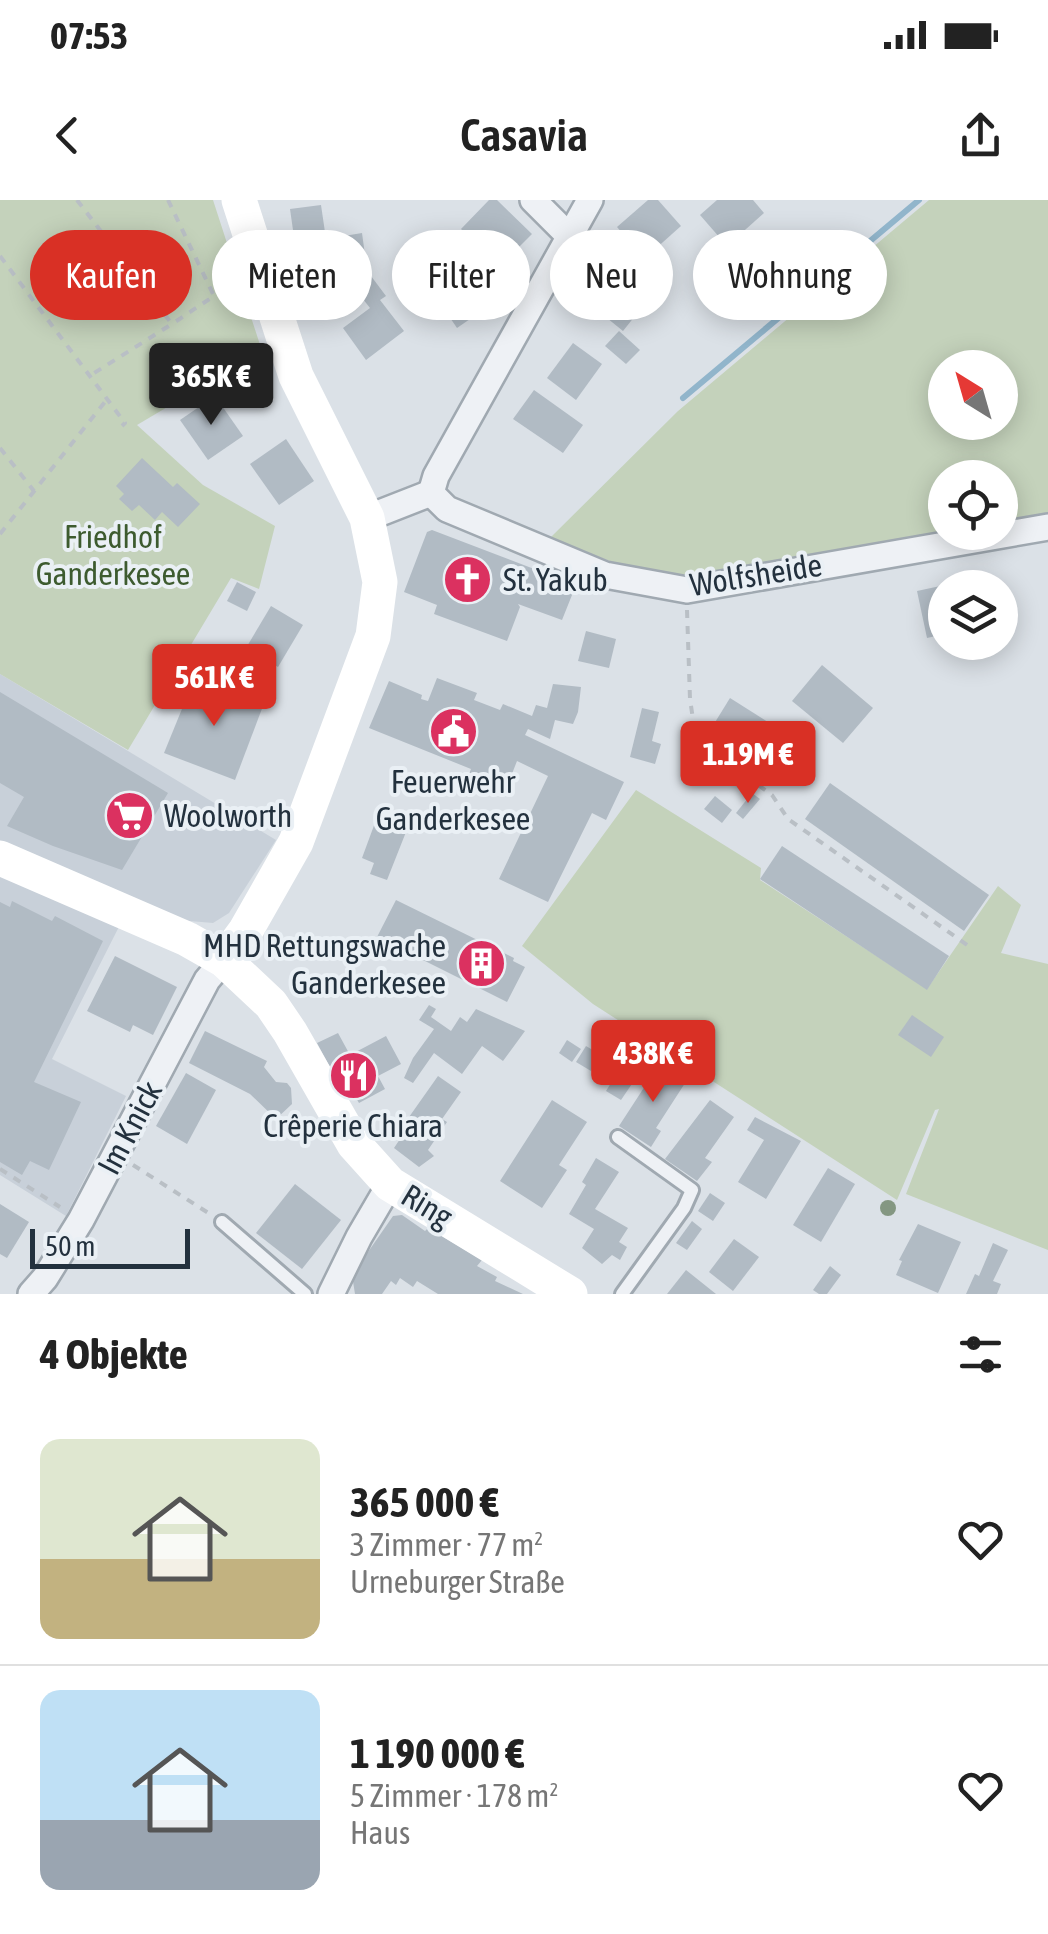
<!DOCTYPE html>
<html lang="de">
<meta charset="utf-8">
<style>
body{margin:0;font-family:"Asap Condensed",sans-serif;background:#f2f2f2;color:#222;height:100vh;display:flex;flex-direction:column;font-size:38px;white-space:nowrap}
*{box-sizing:border-box;margin:0}
p{font-size:32px;color:#767676}
.icon{flex:none;width:55px;height:55px;fill:none;stroke:currentColor;stroke-width:2;stroke-linecap:round;stroke-linejoin:round}
.map{position:relative;height:1094px;overflow:hidden}
.side{display:flex;flex-direction:column;background:#fff;flex:1}
.side>*{flex:none}
.guide{position:absolute;left:30px;top:30px;width:990px;height:90px;display:flex;gap:20px}
.needle{width:65px;rotate:323deg}
.fabs{position:absolute;left:928px;top:150px;display:grid;gap:20px}
.fabs a{display:grid;place-items:center;width:90px;height:90px;border-radius:50%;background:#fff;box-shadow:0 5px 25px #0003;font-size:50px}
.scale{position:absolute;left:30px;bottom:25px;width:160px;box-sizing:border-box;padding-left:10px;border:5px solid #23313e;border-top:0;font-size:28px;line-height:35px;white-space:nowrap;color:#23313e;-webkit-text-stroke:8px #eaf0f5;paint-order:stroke}
.price{position:absolute;translate:-50% -85px;padding:0 22px;border-radius:10px;background:#d93025;color:#fff;font-size:32px;line-height:65px;filter:drop-shadow(0 2px 5px #0008)}
.price::after{content:'';position:absolute;left:50%;top:60px;width:30px;height:22px;margin-left:-15px;background:inherit;clip-path:polygon(0 0,100% 0,50% 100%)}
.price.current{background:#222;color:#fff}
ul{padding:0;list-style:none}
li{display:flex;align-items:center;gap:30px;height:250px;padding:0 40px}
li+li{border-top:2px solid #e0e0e0}
li span{display:grid;place-items:center;flex:none;width:280px;height:200px;border-radius:20px;color:#555}
li>.icon{margin-inline-start:auto}
span .icon{width:120px;height:120px;fill:#fffc;stroke-width:1}
li b{font-size:42px}
h2{display:flex;justify-content:space-between;align-items:center;height:120px;padding:0 40px;font-size:42px}
.chip{padding:0 35px;border-radius:45px;background:#fff;box-shadow:0 5px 25px #0003;font-size:35px;line-height:90px}
.chip.current{background:#d93025;color:#fff}
.status{display:flex;justify-content:space-between;align-items:center;height:70px;padding:0 50px;background:#fff;direction:ltr}
.status svg{height:28px;fill:currentColor}
header{display:flex;justify-content:space-between;align-items:center;height:130px;padding:0 40px;background:#fff;font-size:45px;font-weight:600}
.map>svg:first-child{display:block}
.built{fill:#c8d0d9}
.green{fill:#c4d2bb;fill-rule:evenodd}
.lines{fill:none;stroke-linecap:round;stroke-linejoin:round}
.stream{stroke:#91b5cb;stroke-width:6}
.building{fill:#b1bbc4}
.lane-casing{stroke:#a0a9b1;stroke-width:18}
.street-casing{stroke:#a0a9b1;stroke-width:30}
.path{stroke:#b9bfc5;stroke-width:4;stroke-dasharray:8 8;stroke-linecap:butt}
.lane{stroke:#eef1f5;stroke-width:12}
.street{stroke:#eef1f5;stroke-width:25}
.secondary{stroke:#fff;stroke-width:35}
.tree{fill:#849782}
.labels{text-anchor:middle;stroke-width:8;stroke-linejoin:round;paint-order:stroke}
.park-label{font-size:32px;fill:#3d5b2f;stroke:#eaf0f5}
.street-label{font-size:32px;fill:#23313e;stroke:#eaf0f5}
.poi-label{font-size:32px;fill:#23313e;stroke:#eaf0f5;text-anchor:start}
</style>
<div class="status"><b>07:53</b><svg viewBox="0 0 49 12"><path d="M0 12V9h3v3zM5 12V6h3v6zM10 12V3h3v9zM15 12V0h3v12zM26 1h20v11H26zM47 4h2v5h-2z"/></svg></div>
<header><svg class="icon" aria-label="back" viewBox="0 0 24 24"><path d="M15 5l-7 7 7 7"/></svg>Casavia<svg class="icon" aria-label="share" viewBox="0 0 24 24"><path d="M12 15V3M7 8l5-5 5 5M5 13v7h14v-7"/></svg></header>
<div class="map">
<svg width="1048" height="1094" viewBox="0 0 1048 1094">
<rect width="100%" height="100%" fill="#dbe1e7"/>
<path class="built" d="M 0,474 L 276,640 L 229,713 L 213,723 L 178,720 L 131,703 L 52,859 L 126,896 L 66,1016 L 0,975 Z"/>
<g class="green">
<path d="M 0,0 L 213,0 L 262,151 L 137,225 L 203,285 L 275,326 L 259,389 L 231,378 L 128,550 L 0,474 Z"/>
<path d="M 929,0 L 1048,0 L 1048,317 L 1000,326 L 1000,278 L 945,278 L 945,332 L 959,333 L 692,376 L 628,368 L 550,338 L 678,211 ZM 945,168 L 1000,168 L 1000,222 L 945,222 Z"/>
<path d="M 636,590 L 761,668 L 760,680 L 927,789 L 998,686 L 1021,705 L 1001,753 L 1048,764 L 1048,1050 L 906,994 L 939,909 L 935,910 L 897,1000 L 593,804 L 522,746 Z"/>
</g>
<g class="lines">
<path class="stream" d="M 683,198 L 919,0"/>
</g>
<g class="building">
<path d="M 489,0 L 497,0 L 532,34 L 514,52 L 500,38 L 486,53 L 461,29 Z"/>
<path d="M 648,0 L 658,0 L 681,26 L 644,59 L 617,27 Z"/>
<path d="M 717,0 L 753,0 L 764,13 L 727,46 L 700,15 Z"/>
<path d="M 321,5 L 326,39 L 362,33 L 365,55 L 298,65 L 290,9 Z"/>
<path d="M 621,58 L 661,92 L 651,104 L 647,101 L 623,131 L 586,101 Z"/>
<path d="M 303,68 L 309,97 L 292,101 L 285,71 Z"/>
<path d="M 368,72 L 386,96 L 380,100 L 404,131 L 366,160 L 343,128 L 370,108 L 352,85 Z"/>
<path d="M 463,74 L 486,108 L 457,128 L 434,94 Z"/>
<path d="M 619,131 L 640,150 L 626,164 L 605,146 Z"/>
<path d="M 573,143 L 602,164 L 576,200 L 547,178 Z"/>
<path d="M 534,190 L 583,225 L 563,253 L 513,219 Z"/>
<path d="M 215,196 L 243,236 L 208,260 L 180,220 Z"/>
<path d="M 286,239 L 314,281 L 279,305 L 250,264 Z"/>
<path d="M 142,258 L 173,287 L 177,283 L 200,304 L 178,327 L 162,312 L 155,320 L 139,305 L 132,311 L 119,299 L 124,294 L 116,286 Z"/>
<path d="M 432,330 L 576,385 L 562,420 L 518,404 L 520,407 L 507,441 L 434,414 L 437,405 L 404,392 L 427,332 Z"/>
<path d="M 237,382 L 256,392 L 247,411 L 227,401 Z"/>
<path d="M 945,385 L 945,434 L 927,438 L 917,391 Z"/>
<path d="M 271,406 L 303,425 L 278,467 L 246,448 Z"/>
<path d="M 586,431 L 616,439 L 609,468 L 578,461 Z"/>
<path d="M 822,465 L 873,508 L 843,543 L 792,501 Z"/>
<path d="M 195,477 L 263,506 L 235,580 L 164,553 Z"/>
<path d="M 437,478 L 477,493 L 474,500 L 500,510 L 503,504 L 532,516 L 536,505 L 547,508 L 553,484 L 581,487 L 578,512 L 573,524 L 555,520 L 550,539 L 528,529 L 525,535 L 624,582 L 606,620 L 592,613 L 548,702 L 499,679 L 548,576 L 517,561 L 506,589 L 469,574 L 471,569 L 369,528 L 389,481 L 422,495 L 421,499 L 428,501 Z"/>
<path d="M 0,492 L 168,593 L 122,670 L 53,646 L 7,626 L 24,597 L 0,583 Z"/>
<path d="M 730,498 L 779,529 L 758,563 L 709,532 Z"/>
<path d="M 642,508 L 659,512 L 652,541 L 661,544 L 655,564 L 630,557 Z"/>
<path d="M 830,583 L 989,695 L 964,731 L 805,619 Z"/>
<path d="M 752,593 L 760,599 L 743,619 L 736,613 Z"/>
<path d="M 715,596 L 732,610 L 722,623 L 704,609 Z"/>
<path d="M 376,620 L 406,632 L 387,680 L 370,674 L 374,663 L 362,658 Z"/>
<path d="M 782,646 L 949,756 L 927,790 L 760,679 Z"/>
<path d="M 396,700 L 514,758 L 513,761 L 525,767 L 507,802 L 377,737 Z"/>
<path d="M 12,701 L 52,721 L 55,716 L 103,741 L 34,882 L 81,902 L 49,970 L 30,961 L 22,975 L 0,962 L 0,702 L 10,707 Z"/>
<path d="M 115,756 L 177,787 L 153,835 L 133,825 L 130,832 L 87,811 Z"/>
<path d="M 429,805 L 436,809 L 431,817 L 451,831 L 460,817 L 467,822 L 476,809 L 525,831 L 503,861 L 482,846 L 462,874 L 434,853 L 413,883 L 404,878 L 413,858 L 434,829 L 419,820 Z"/>
<path d="M 912,815 L 944,837 L 931,857 L 898,835 Z"/>
<path d="M 205,831 L 267,861 L 264,867 L 276,882 L 287,883 L 291,888 L 292,904 L 276,919 L 250,894 L 189,863 Z"/>
<path d="M 338,833 L 350,855 L 386,836 L 401,864 L 378,876 L 385,889 L 359,903 L 352,891 L 345,895 L 317,843 Z"/>
<path d="M 567,840 L 581,849 L 572,862 L 559,853 Z"/>
<path d="M 586,846 L 601,855 L 591,871 L 576,862 Z"/>
<path d="M 626,859 L 642,869 L 621,900 L 606,891 Z"/>
<path d="M 660,863 L 687,880 L 656,928 L 661,931 L 651,947 L 619,926 Z"/>
<path d="M 186,873 L 216,890 L 187,944 L 156,926 Z"/>
<path d="M 438,876 L 461,892 L 442,919 L 447,922 L 428,950 L 434,956 L 419,967 L 394,948 L 406,930 L 402,927 Z"/>
<path d="M 552,900 L 587,922 L 559,965 L 567,970 L 542,1008 L 500,981 Z"/>
<path d="M 710,900 L 734,917 L 705,958 L 712,962 L 697,981 L 665,959 Z"/>
<path d="M 755,917 L 801,941 L 766,999 L 738,982 L 764,940 L 747,930 Z"/>
<path d="M 596,958 L 619,972 L 595,1009 L 628,1028 L 619,1042 L 627,1047 L 620,1060 L 612,1055 L 602,1064 L 582,1048 L 594,1029 L 569,1014 L 586,985 L 582,982 Z"/>
<path d="M 828,968 L 855,984 L 821,1042 L 793,1025 Z"/>
<path d="M 295,984 L 341,1020 L 302,1069 L 256,1033 Z"/>
<path d="M 710,993 L 725,1003 L 713,1021 L 698,1011 Z"/>
<path d="M 0,1004 L 29,1022 L 7,1058 L 0,1054 Z"/>
<path d="M 402,1015 L 425,1031 L 428,1028 L 482,1060 L 477,1066 L 497,1077 L 495,1081 L 523,1094 L 438,1094 L 417,1081 L 413,1087 L 400,1078 L 396,1085 L 391,1081 L 382,1094 L 355,1094 L 352,1075 L 393,1016 Z"/>
<path d="M 692,1021 L 702,1029 L 687,1050 L 676,1043 Z"/>
<path d="M 918,1024 L 961,1042 L 938,1093 L 896,1075 L 902,1061 L 899,1060 Z"/>
<path d="M 734,1039 L 759,1057 L 733,1091 L 709,1072 Z"/>
<path d="M 993,1043 L 1008,1050 L 993,1081 L 1001,1084 L 997,1094 L 966,1094 L 975,1074 L 979,1076 Z"/>
<path d="M 830,1066 L 841,1075 L 827,1094 L 819,1094 L 813,1090 Z"/>
<path d="M 686,1070 L 716,1094 L 667,1094 Z"/>
</g>
<g class="lines">
<defs>
<g id="lane">
<path d="M 618,937 L 692,990 L 684,1008 L 622,1094"/>
<path d="M 222,1022 L 305,1094"/>
</g>
<g id="street">
<path d="M 533,0 L 569,36"/>
<path d="M 431,293 L 447,309 L 605,375 L 687,390 L 1048,327"/>
<path d="M 431,293 L 436,276 L 590,0"/>
<path d="M 367,318 L 431,293"/>
<path d="M 31,1094 L 45,1078 L 81,1020 L 207,780 L 224,760"/>
<path d="M 331,1094 L 359,1037 L 390,984"/>
</g>
</defs>
<use href="#lane" class="lane-casing"/>
<use href="#street" class="street-casing"/>
<g class="path">
<path d="M 77,0 L 172,124 L 91,175"/>
<path d="M 168,0 L 214,96 L 172,124"/>
<path d="M 0,56 L 125,223 L 122,226"/>
<path d="M 0,248 L 34,291"/>
<path d="M 0,334 L 108,198"/>
<path d="M 687,410 L 690,499 L 696,540 L 772,595 L 788,619 L 970,747"/>
<path d="M 133,965 L 210,1014"/>
<path d="M 0,969 L 60,1007"/>
</g>
<use href="#lane" class="lane"/>
<use href="#street" class="street"/>
<g class="secondary">
<path d="M 0,658 L 187,739 L 224,760 L 271,804 L 290,832 L 354,944 L 390,984 L 570,1094"/>
<path d="M 224,760 L 246,730 L 296,642 L 373,436 L 380,382 L 367,318 L 296,176 L 239,0"/>
</g>
</g>
<circle class="tree" cx="888" cy="1008" r="8"/>
<defs>
<symbol id="church-disc" viewBox="-11 -11 22 22"><circle r="9.5" fill="#db3160" stroke="#eaf0f5"/><path d="M-1.2-6h2.4v3.5h3.3v2.4h-3.3V6h-2.4V-.1h-3.3v-2.4h3.3Z" fill="#fff"/></symbol>
<symbol id="civic-disc" viewBox="-11 -11 22 22"><circle r="9.5" fill="#db3160" stroke="#eaf0f5"/><path d="M-.6-6.5H3V-4.5H.6V-3L4-1V1h2V6H-6V1h2V-1L-.6-3ZM-1.2 2.5V6h2.4V2.5Z" fill="#fff"/></symbol>
<symbol id="supermarket-disc" viewBox="-11 -11 22 22"><circle r="9.5" fill="#db3160" stroke="#eaf0f5"/><path d="M-6-5.5h2.5l.6 2H6L4.5 2H-2.5L-4.4-4H-6ZM-1.5 3.2a1.3 1.3 0 1 0 .1 0ZM3 3.2a1.3 1.3 0 1 0 .1 0Z" fill="#fff"/></symbol>
<symbol id="building-disc" viewBox="-11 -11 22 22"><circle r="9.5" fill="#db3160" stroke="#eaf0f5"/><path d="M-4-6H4V6H1V3H-1V6H-4ZM-2.5-4.3h1.7v1.8h-1.7ZM.8-4.3h1.7v1.8H.8ZM-2.5-1h1.7V.8h-1.7ZM.8-1h1.7V.8H.8Z" fill="#fff"/></symbol>
<symbol id="restaurant-disc" viewBox="-11 -11 22 22"><circle r="9.5" fill="#db3160" stroke="#eaf0f5"/><path d="M-5-6h1v4h1v-4h1v4h1v-4h1v5L-1.5 .5V6h-2V.5L-5-1ZM5-6V6H3V1.5H1.5Q1.5-4 5-6Z" fill="#fff"/></symbol>
</defs>
<g fill-rule="evenodd">
<use href="#church-disc" x="440" y="352" width="55" height="55"/>
<use href="#civic-disc" x="426" y="504" width="55" height="55"/>
<use href="#supermarket-disc" x="102" y="588" width="55" height="55"/>
<use href="#building-disc" x="454" y="736" width="55" height="55"/>
<use href="#restaurant-disc" x="326" y="848" width="55" height="55"/>
</g>
<g class="labels">
<g class="park-label">
<text x="113" y="348">Friedhof<tspan x="113" dy="37">Ganderkesee</tspan></text>
</g>
<g class="street-label">
<text transform="translate(756 375) rotate(-9)" y="11">Wolfsheide</text>
<text transform="translate(130 928) rotate(-62)" y="11">Im Knick</text>
<text transform="translate(427 1006) rotate(31)" y="11">Ring</text>
</g>
<g class="poi-label">
<text x="503" y="391">St. Yakub</text>
<text x="453" y="593" text-anchor="middle">Feuerwehr<tspan x="453" dy="37">Ganderkesee</tspan></text>
<text x="164" y="627">Woolworth</text>
<text x="446" y="757" text-anchor="end">MHD Rettungswache<tspan x="446" dy="37">Ganderkesee</tspan></text>
<text x="353" y="937" text-anchor="middle">Crêperie Chiara</text>
</g>
</g>
</svg>
<div class="fabs">
<a><svg class="needle" viewBox="-14 -14 28 28"><path d="M0-13l5 13h-10z" fill="#e53935"/><path d="M0 13l5-13h-10z" fill="#767676"/></svg></a>
<a><svg class="icon" aria-label="locate" viewBox="0 0 24 24"><circle cx="12" cy="12" r="6"/><path d="M12 2v4M12 18v4M2 12h4M18 12h4"/></svg></a>
<a><svg class="icon" aria-label="layers" viewBox="0 0 24 24"><path d="M12 4l9 5-9 5-9-5zM3 14l9 5 9-5"/></svg></a>
</div>
<div class="scale">50 m</div>
<b class="price current" style="left:211px;top:228px">365K €</b>
<b class="price" style="left:214px;top:529px">561K €</b>
<b class="price" style="left:748px;top:606px">1.19M €</b>
<b class="price" style="left:653px;top:905px">438K €</b>
<div class="guide">
<a class="chip current">Kaufen</a>
<a class="chip">Mieten</a>
<a class="chip">Filter</a>
<a class="chip">Neu</a>
<a class="chip">Wohnung</a>
</div>
</div>
<section class="side">
<h2>4 Objekte<svg class="icon" aria-label="filters" viewBox="0 0 24 24"><path d="M4 7h16M4 17h16"/><circle cx="9" cy="7" r="2"/><circle cx="15" cy="17" r="2"/></svg></h2>
<ul>
<li><span style="background:linear-gradient(#dfe7d0 60%,#c2b280 0)"><svg class="icon" aria-label="home" viewBox="0 0 24 24"><path d="M3 11l9-7 9 7M6 9v11h12V9"/></svg></span><div><b>365 000 €</b><p>3 Zimmer · 77 m²</p><p>Urneburger Straße</p></div><svg class="icon" aria-label="heart" viewBox="0 0 24 24"><path d="M12 20l-8-8c-3-5 5-10 8-4 3-6 11-1 8 4z"/></svg></li>
<li><span style="background:linear-gradient(#bfe0f5 65%,#9aa5b1 0)"><svg class="icon" aria-label="home" viewBox="0 0 24 24"><path d="M3 11l9-7 9 7M6 9v11h12V9"/></svg></span><div><b>1 190 000 €</b><p>5 Zimmer · 178 m²</p><p>Haus</p></div><svg class="icon" aria-label="heart" viewBox="0 0 24 24"><path d="M12 20l-8-8c-3-5 5-10 8-4 3-6 11-1 8 4z"/></svg></li>
</ul>
</section>
